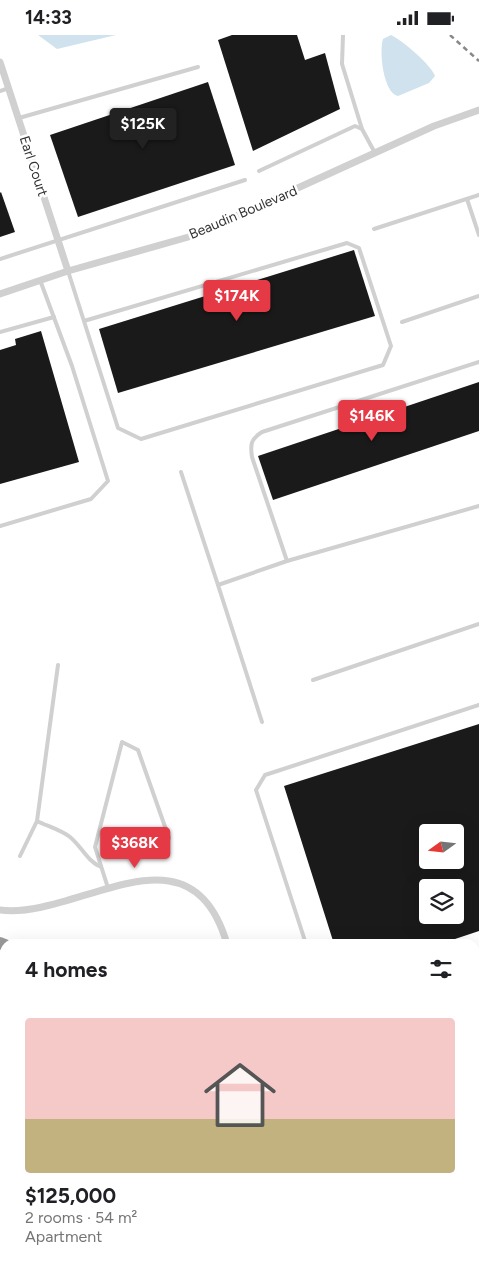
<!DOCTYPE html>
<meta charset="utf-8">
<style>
body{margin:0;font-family:Figtree,sans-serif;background:#f2f2f2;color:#202124;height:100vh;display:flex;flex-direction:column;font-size:19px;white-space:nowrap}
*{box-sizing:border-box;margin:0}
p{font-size:16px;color:#757577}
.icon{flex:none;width:28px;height:28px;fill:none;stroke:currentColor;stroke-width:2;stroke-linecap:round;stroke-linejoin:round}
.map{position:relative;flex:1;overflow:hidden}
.details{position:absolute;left:0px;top:904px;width:480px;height:336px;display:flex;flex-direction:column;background:#fff;border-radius:15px 15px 0 0;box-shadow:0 5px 20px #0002}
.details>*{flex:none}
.needle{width:32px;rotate:255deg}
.buttons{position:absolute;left:419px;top:789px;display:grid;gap:10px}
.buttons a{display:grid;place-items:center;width:45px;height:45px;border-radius:5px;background:#fff;box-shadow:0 5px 20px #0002;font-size:25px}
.price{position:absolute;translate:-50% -42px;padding:0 11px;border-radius:5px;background:#e63946;color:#fff;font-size:16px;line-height:32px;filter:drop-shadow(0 1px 2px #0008)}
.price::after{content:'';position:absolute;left:50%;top:30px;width:15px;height:11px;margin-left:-8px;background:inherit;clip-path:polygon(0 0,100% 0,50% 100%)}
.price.selected{background:#222;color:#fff}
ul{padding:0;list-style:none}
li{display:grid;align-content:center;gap:10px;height:265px;padding:0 25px}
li+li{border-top:1px solid #e0e0e0}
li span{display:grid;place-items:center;height:155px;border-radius:5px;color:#555}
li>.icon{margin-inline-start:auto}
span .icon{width:90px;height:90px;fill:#fffc;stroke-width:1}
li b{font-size:21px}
h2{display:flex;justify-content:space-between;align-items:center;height:60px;padding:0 25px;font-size:21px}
.status{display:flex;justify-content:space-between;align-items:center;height:35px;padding:0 25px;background:#fff;direction:ltr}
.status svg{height:14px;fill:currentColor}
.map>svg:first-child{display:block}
.water{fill:#cfe2ee}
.building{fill:#1a1a1a;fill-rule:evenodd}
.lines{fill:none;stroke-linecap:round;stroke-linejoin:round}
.service{stroke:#d0d0d0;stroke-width:4}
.minor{stroke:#d0d0d0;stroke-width:7}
.tertiary{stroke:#d0d0d0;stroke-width:9}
.primary{stroke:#ababab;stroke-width:11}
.motorway{stroke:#9a9a9a;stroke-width:12}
.rail{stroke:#888;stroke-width:2.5;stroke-dasharray:5 4;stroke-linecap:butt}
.labels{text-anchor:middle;stroke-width:5;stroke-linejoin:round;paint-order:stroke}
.street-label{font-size:14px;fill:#333;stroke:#fff}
</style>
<div class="status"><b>14:33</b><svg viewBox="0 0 49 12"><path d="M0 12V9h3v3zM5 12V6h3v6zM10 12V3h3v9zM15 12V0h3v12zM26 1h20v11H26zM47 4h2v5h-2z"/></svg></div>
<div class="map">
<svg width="479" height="1239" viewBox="0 0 479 1239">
<rect width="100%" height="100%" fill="#fff"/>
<g class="water">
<path d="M 38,0 L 116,0 L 57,14 Z"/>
<path d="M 391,0 C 402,5 431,30 435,41 L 429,48 L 398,61 C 383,58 379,16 383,4 Z"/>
</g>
<g class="building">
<path d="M 232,0 L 297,0 L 305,25 L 325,18 L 340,74 L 253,116 L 218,5 Z"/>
<path d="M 208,47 L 235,130 L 78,182 L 50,100 Z"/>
<path d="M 1,157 L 15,197 L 0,202 L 0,158 Z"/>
<path d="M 354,215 L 375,281 L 118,358 L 99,294 Z"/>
<path d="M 41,296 L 79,427 L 0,449 L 0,315 L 16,310 L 15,304 Z"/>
<path d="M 479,347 L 479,396 L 273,465 L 258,421 Z"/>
<path d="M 479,689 L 479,896 L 440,909 L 334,909 L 284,751 ZM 428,798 L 455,798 L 455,825 L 428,825 ZM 428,852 L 455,852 L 455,880 L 428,880 Z"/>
</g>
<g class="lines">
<g class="service">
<path d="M 343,0 L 342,29 L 362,94 L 375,118"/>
<path d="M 0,56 L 9,53"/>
<path d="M 19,83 L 198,32"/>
<path d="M 259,136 L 355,91 L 362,94"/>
<path d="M 467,164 L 479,200"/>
<path d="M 374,194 L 479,160"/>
<path d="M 0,224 L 245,145"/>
<path d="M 68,236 L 118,393 L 141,404 L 383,330 L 391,311 L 359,213 L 347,208 L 84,286"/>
<path d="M 402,287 L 479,261"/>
<path d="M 0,297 L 54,282"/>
<path d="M 479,327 L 262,397 C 251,404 250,409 252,422 L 287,526 L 479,471"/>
<path d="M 181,437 L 218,550"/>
<path d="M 0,491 L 91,464 L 108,446 L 72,331 L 40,245"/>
<path d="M 313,645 L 479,589"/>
<path d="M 262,687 L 218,550 L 287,526"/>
<path d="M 37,786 C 47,791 61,795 70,802 C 82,812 87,826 101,832"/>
<path d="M 20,821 L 37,786 L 58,630"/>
<path d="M 108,853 L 95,812 L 122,707 L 138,715 L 169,803"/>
<path d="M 306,909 L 256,755 L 265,740 L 479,670"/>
<path d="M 0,964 L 5,967"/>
<path d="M 475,978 L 479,962"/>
<path d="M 475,983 L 479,984"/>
<path d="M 5,1018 L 3,1021 L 5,1023"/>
<path d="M 475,1096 L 479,1099"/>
<path d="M 189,1239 L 191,1235"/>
<path d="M 196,1239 L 199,1235"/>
</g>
<g class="minor">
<path d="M 0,27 L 68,236"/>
<path d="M 0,259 L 68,236 L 192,201 L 434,91 L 479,75"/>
<path d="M 0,875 C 78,885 190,782 227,909"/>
<path d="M 0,1098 L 5,1102"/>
<path d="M 161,1235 L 166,1239"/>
</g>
<g class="tertiary">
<path d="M 0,1215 L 5,1219"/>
<path d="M 24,1235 L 29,1239"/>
</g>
<path class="primary" d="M 475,1016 L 479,1016"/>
<g class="motorway">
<path d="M 0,908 L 5,910"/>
<path d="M 0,927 L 5,928"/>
<path d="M 0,1124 L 5,1129"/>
<path d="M 0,1139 L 5,1144"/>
<path d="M 0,1176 L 5,1181"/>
<path d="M 69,1235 L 73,1239"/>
<path d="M 111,1235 L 116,1239"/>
</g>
<path class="rail" d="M 450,0 L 479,26"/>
</g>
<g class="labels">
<g class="street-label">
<text transform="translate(34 131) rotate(72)" y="5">Earl Court</text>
<text transform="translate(243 177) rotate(-23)" y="5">Beaudin Boulevard</text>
</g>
</g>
</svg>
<div class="buttons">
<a><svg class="needle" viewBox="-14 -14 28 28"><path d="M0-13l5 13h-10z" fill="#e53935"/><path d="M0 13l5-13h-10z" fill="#757577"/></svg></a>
<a><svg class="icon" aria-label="layers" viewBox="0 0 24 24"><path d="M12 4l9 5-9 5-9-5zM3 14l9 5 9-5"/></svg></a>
</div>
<b class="price selected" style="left:143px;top:115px">$125K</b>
<b class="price" style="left:237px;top:287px">$174K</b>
<b class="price" style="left:372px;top:407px">$146K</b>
<b class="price" style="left:135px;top:834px">$368K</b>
<section class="details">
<h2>4 homes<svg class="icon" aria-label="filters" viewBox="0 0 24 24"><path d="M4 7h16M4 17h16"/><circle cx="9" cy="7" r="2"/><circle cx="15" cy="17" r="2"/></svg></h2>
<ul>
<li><span style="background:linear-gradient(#f6c9c9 65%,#c2b280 0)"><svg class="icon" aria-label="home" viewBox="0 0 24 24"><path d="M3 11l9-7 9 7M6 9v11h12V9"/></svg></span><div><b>$125,000</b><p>2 rooms · 54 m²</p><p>Apartment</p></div></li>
</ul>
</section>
</div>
